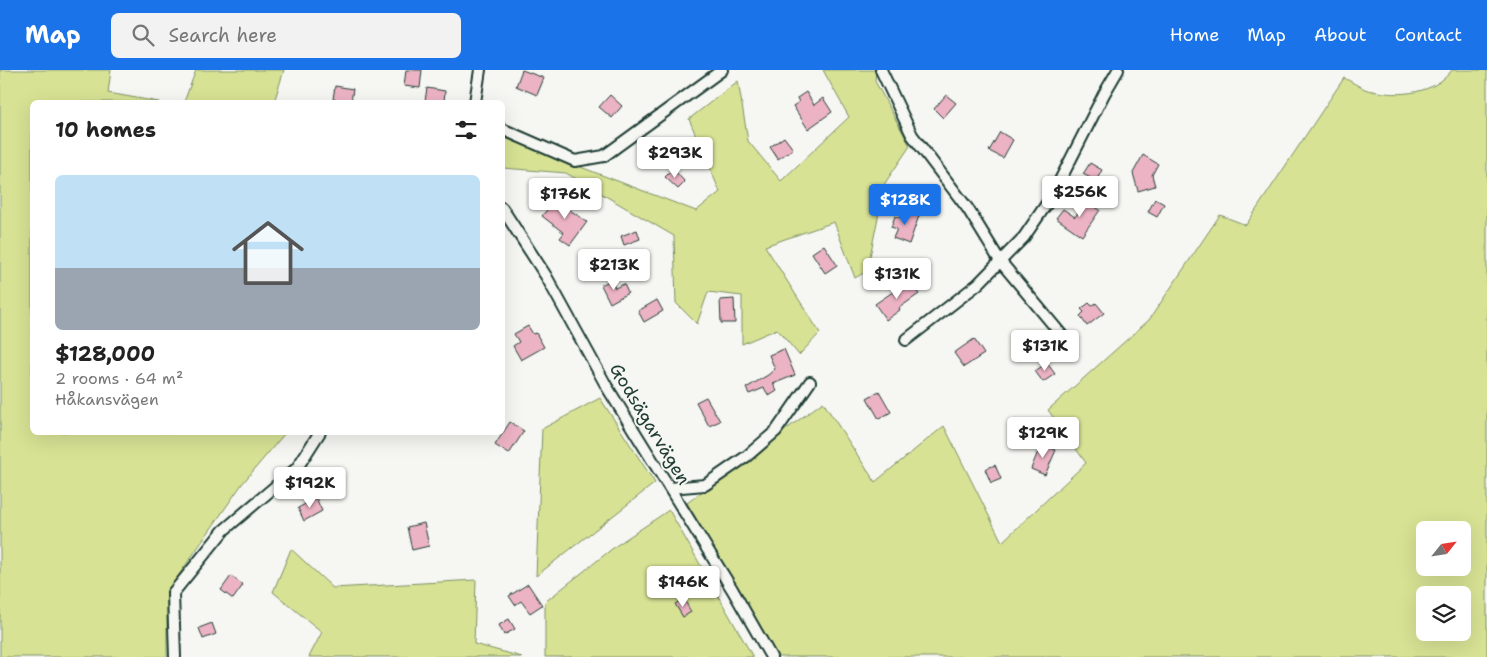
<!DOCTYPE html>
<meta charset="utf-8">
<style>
body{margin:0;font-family:"Shantell Sans",sans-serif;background:#f2f2f2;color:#222;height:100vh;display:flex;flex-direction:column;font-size:19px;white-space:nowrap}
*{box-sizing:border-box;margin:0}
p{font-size:16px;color:#767676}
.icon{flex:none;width:28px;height:28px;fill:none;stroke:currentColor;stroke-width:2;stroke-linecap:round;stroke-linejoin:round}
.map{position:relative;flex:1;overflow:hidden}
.sheet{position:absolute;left:30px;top:30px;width:475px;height:335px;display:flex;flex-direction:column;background:#fff;border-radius:8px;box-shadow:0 5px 20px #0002}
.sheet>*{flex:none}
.needle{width:32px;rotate:60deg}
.buttons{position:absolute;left:1416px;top:451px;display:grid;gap:10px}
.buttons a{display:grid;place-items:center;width:55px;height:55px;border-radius:8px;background:#fff;box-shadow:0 5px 20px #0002;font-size:25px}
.price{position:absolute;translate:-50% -42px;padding:0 11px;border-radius:5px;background:#fff;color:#222;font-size:16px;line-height:32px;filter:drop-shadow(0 1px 2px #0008)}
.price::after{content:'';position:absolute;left:50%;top:30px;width:15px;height:11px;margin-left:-8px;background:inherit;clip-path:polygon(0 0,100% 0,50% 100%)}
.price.selected{background:#1a73e8;color:#fff}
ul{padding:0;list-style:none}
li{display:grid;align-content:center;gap:10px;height:265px;padding:0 25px}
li+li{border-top:1px solid #e0e0e0}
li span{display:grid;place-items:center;height:155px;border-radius:8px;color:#555}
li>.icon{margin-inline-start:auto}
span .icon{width:90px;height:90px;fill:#fffc;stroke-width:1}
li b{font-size:21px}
h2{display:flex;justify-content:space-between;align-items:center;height:60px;padding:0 25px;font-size:21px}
header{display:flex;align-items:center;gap:30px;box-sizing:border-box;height:70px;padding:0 25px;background:#1a73e8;color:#fff}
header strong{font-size:24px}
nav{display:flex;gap:28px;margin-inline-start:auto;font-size:18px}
.search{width:350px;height:45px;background:#f2f2f2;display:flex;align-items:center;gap:12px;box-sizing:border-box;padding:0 18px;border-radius:8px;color:#767676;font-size:19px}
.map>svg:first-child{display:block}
.green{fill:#d7e294;stroke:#7b9064;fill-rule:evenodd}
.building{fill:#ecb3c5;stroke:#1f3d34}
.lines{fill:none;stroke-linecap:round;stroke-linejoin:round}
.minor-casing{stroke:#1f3d34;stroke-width:14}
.minor{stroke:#f6f6f2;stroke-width:10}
.labels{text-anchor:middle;stroke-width:4;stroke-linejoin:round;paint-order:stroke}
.street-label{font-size:18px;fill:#1f3d34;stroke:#f6f6f2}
</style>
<header>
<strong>Map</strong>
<div class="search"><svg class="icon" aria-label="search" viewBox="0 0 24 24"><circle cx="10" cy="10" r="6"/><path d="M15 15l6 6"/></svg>Search here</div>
<nav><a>Home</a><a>Map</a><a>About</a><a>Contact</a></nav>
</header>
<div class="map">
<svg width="1487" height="587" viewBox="0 0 1487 587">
<rect width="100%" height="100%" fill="#f6f6f2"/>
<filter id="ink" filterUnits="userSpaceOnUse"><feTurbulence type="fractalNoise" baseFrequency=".02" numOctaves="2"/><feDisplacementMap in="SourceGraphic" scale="10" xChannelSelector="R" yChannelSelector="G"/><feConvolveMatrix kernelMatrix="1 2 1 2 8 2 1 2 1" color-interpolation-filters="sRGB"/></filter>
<g filter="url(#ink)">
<g class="green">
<path d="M 0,0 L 111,0 L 108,23 L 159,32 L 32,32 L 32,362 L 285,363 L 242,414 L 167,522 L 167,587 L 0,587 Z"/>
<path d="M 196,0 L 284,0 L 274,32 L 184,32 Z"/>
<path d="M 823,0 L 876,0 L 875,11 L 910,76 L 885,113 L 867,201 L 855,208 L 834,152 L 765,176 L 820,263 L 799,285 L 777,259 L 742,274 L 742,226 L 708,222 L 697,254 L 676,233 L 674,166 L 566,103 L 503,98 L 502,67 L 696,141 L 720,122 L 689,49 L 738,11 L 748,71 L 781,111 L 849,47 Z"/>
<path d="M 1452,0 L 1487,0 L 1487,587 L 778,587 L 687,433 L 823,332 L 875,412 L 944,356 L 1002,472 L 1086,393 L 1048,340 L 1149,250 L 1220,145 L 1246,155 L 1344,8 C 1353,12 1363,20 1372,21 C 1400,27 1434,24 1452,0 ZM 1425,460 L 1462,460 L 1462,498 L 1425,498 ZM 1425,525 L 1462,525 L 1462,562 L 1425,562 Z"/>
<path d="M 600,328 L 655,413 L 536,506 L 542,359 Z"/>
<path d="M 669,440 L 753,587 L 545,587 L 545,532 L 617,475 Z"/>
<path d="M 291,479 L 333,518 L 476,510 L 474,574 L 522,587 L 309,587 L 322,562 L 273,522 Z"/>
</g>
<g class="building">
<path d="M 406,0 L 422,0 L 420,18 L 404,16 Z"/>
<path d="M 522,0 L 544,8 L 537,25 L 516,16 Z"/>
<path d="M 335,16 L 353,19 L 351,32 L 333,29 Z"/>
<path d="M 427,18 L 445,21 L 444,32 L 425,31 Z"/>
<path d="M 806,22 L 814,35 L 823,28 L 832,42 L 808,59 L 793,36 L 799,32 L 797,28 Z"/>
<path d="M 610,25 L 622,36 L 612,48 L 599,37 Z"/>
<path d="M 946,25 L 956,33 L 943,48 L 934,39 Z"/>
<path d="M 1000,62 L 1013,70 L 1003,88 L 989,81 Z"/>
<path d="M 784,67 L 793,79 L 778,89 L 770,77 Z"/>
<path d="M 1143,85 L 1158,94 L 1152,105 L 1155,116 L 1138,121 L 1133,103 Z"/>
<path d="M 1090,93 L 1102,100 L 1096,111 L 1083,104 Z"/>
<path d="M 673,99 L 685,112 L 678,119 L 665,107 Z"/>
<path d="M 557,127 L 569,136 L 567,138 L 587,152 L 570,175 L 560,168 L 564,163 L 542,146 Z"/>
<path d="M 1155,129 L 1164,134 L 1157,147 L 1148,142 Z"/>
<path d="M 1086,131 L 1100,140 L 1082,166 L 1056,148 L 1063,139 L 1075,147 Z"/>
<path d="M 905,138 L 920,143 L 909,174 L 893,168 L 897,159 L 891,157 L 895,146 L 901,148 Z"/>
<path d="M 637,160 L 640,169 L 624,175 L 621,166 Z"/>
<path d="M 824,175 L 837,195 L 825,203 L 812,183 Z"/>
<path d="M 611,210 L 615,218 L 624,214 L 628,223 L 610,233 L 601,215 Z"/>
<path d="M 909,211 L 919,224 L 899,238 L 900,240 L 886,250 L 875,234 Z"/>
<path d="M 734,229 L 735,253 L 721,253 L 720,230 Z"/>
<path d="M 657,230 L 663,241 L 644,252 L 638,241 Z"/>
<path d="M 1089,233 L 1092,236 L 1096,233 L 1104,243 L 1087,256 L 1080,246 L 1084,242 L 1081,239 Z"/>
<path d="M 528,256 L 533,264 L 536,263 L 544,277 L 521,290 L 513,276 L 519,272 L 514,264 Z"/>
<path d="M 974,269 L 984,284 L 964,297 L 954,283 Z"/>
<path d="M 784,279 L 795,305 L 773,314 L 777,321 L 769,326 L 764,318 L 749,324 L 746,318 L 768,305 L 775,299 L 769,285 Z"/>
<path d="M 1047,293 L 1055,304 L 1043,312 L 1035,301 Z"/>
<path d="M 879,321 L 891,342 L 879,349 L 867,328 Z"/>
<path d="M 706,327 L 720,351 L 709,356 L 696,332 Z"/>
<path d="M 510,352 L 524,361 L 509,384 L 495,375 Z"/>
<path d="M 1041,374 L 1056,380 L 1045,405 L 1031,399 Z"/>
<path d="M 995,395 L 1001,409 L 991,413 L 985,399 Z"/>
<path d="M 316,428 L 322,441 L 304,451 L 298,438 Z"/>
<path d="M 424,453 L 429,476 L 412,480 L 407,457 Z"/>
<path d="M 231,506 L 243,515 L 233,529 L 221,520 Z"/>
<path d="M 528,514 L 542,535 L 530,543 L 521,531 L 515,535 L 509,526 Z"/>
<path d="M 684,529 L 691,542 L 683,547 L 675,534 Z"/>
<path d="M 509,549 L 515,559 L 504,565 L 499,555 Z"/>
<path d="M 212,553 L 216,564 L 203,569 L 199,558 Z"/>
</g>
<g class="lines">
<defs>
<g id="minor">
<path d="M 881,0 L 912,65 L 968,139 L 1000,191 L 1070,275"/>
<path d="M 475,32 L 480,0"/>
<path d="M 502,59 L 575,91 L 604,86 L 722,0"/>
<path d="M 502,138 L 546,206 L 607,317 L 732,519 L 771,587"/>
<path d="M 906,270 L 978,214 L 1024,167 L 1052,126 L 1104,24 L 1118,0"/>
<path d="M 670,418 L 705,415 L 747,386 L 776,361 L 810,312"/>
<path d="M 175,587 L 173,523 L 224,460 L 297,398 L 320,362"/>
</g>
</defs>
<use href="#minor" class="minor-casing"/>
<use href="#minor" class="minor"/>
</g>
</g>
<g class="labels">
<g class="street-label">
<text transform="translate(650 354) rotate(59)" y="6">Godsägarvägen</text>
</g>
</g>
</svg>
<div class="buttons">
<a><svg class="needle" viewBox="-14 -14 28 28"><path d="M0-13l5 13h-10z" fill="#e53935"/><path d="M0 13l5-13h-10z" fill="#767676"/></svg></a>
<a><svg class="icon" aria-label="layers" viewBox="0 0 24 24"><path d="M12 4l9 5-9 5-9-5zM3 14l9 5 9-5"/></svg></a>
</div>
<b class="price" style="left:675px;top:109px">$293K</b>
<b class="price" style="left:1080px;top:148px">$256K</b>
<b class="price" style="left:565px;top:150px">$176K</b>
<b class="price selected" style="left:905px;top:156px">$128K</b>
<b class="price" style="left:614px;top:221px">$213K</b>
<b class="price" style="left:897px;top:230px">$131K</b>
<b class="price" style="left:1045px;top:302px">$131K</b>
<b class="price" style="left:1043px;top:389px">$129K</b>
<b class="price" style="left:310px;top:439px">$192K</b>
<b class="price" style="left:683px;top:538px">$146K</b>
<section class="sheet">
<h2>10 homes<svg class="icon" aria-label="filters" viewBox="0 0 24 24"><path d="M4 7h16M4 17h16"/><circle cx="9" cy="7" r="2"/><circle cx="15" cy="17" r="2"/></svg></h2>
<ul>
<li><span style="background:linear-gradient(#bfe0f5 60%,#9aa5b1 0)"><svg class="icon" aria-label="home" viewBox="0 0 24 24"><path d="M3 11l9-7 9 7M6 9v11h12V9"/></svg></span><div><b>$128,000</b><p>2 rooms · 64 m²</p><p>Håkansvägen</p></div></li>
</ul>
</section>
</div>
